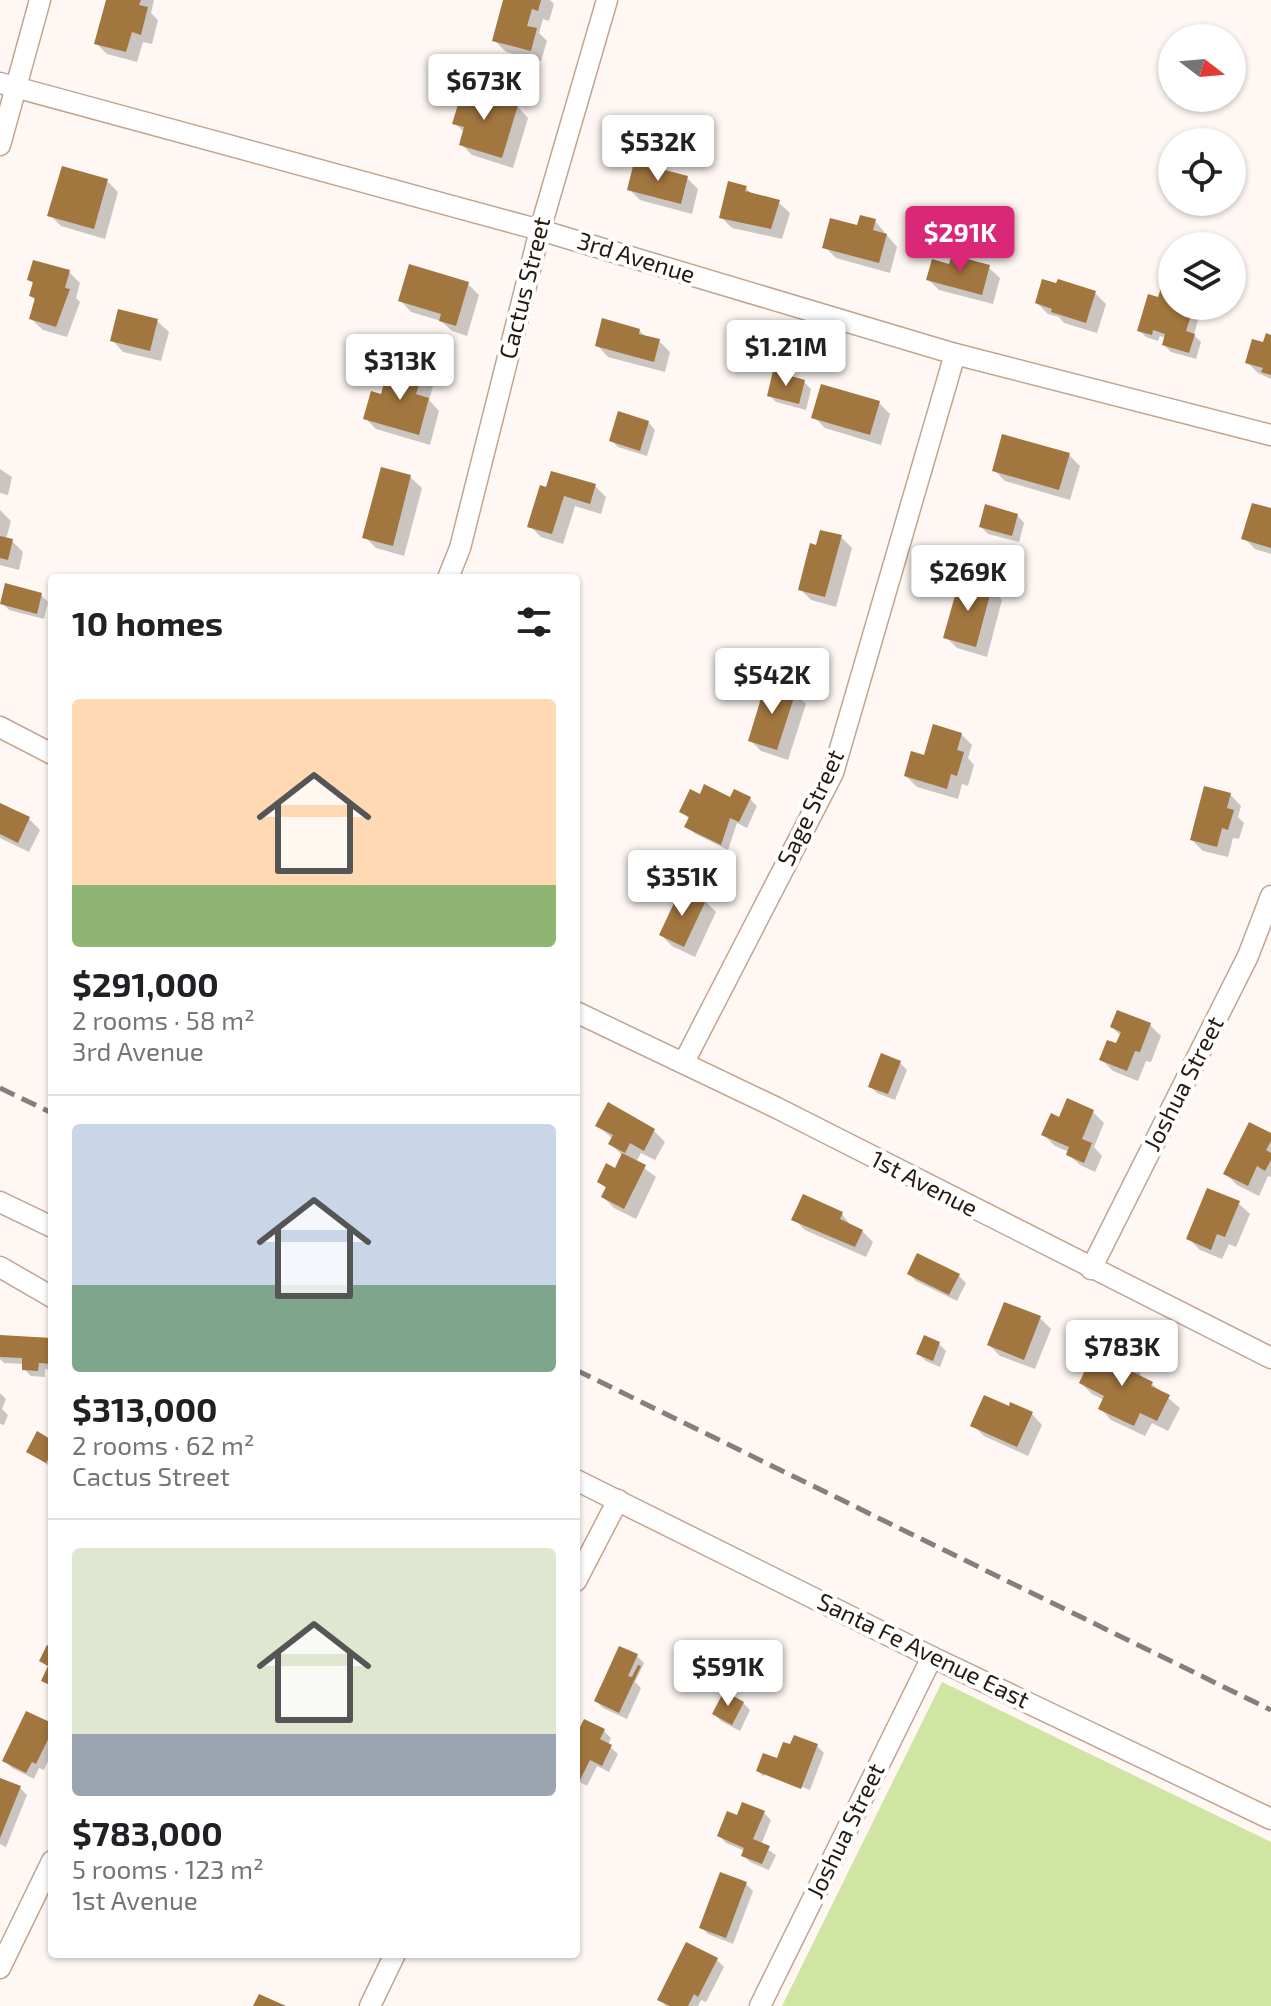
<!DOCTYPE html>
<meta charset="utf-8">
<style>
body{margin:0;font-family:"Exo 2",sans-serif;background:#f2f2f2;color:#202124;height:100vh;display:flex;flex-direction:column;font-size:30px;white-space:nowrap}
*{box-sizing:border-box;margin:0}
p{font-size:26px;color:#757577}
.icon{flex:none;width:44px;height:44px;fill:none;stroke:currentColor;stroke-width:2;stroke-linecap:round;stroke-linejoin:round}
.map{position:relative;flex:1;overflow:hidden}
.side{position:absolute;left:48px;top:574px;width:532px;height:1384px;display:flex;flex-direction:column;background:#fff;border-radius:8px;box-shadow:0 2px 6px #0004}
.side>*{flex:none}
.needle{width:52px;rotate:106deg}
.tools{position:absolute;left:1158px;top:24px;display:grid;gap:16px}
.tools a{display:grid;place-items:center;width:88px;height:88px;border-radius:50%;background:#fff;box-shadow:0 2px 6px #0004;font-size:40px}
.price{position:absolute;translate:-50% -68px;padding:0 18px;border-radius:8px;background:#fff;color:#222;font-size:26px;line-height:52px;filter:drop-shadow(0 2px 4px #0008)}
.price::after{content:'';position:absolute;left:50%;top:48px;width:24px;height:18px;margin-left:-12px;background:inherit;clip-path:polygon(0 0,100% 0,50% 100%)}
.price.active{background:#db2777;color:#fff}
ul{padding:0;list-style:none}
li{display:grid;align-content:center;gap:16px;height:424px;padding:0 24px}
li+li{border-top:2px solid #e0e0e0}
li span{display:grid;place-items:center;height:248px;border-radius:8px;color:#555}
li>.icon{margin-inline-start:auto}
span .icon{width:144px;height:144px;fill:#fffc;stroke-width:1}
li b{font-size:34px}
h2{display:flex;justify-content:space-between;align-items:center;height:96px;padding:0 24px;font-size:34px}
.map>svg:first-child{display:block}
.green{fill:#d0e5a2}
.shadow{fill:#0003}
.building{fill:#a2763f}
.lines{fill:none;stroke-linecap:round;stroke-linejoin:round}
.minor-casing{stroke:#c4a48e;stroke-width:23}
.minor{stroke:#fff;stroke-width:20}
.rail{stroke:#887e77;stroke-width:5;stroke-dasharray:16 8;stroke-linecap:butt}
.labels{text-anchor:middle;stroke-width:8;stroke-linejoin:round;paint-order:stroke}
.street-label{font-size:24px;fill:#261a11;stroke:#fff}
</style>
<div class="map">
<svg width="1271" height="2006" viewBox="0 0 1271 2006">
<rect width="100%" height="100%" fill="#fef7f3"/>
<path class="green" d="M 942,1682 L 1271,1842 L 1271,2006 L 782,2006 Z"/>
<g class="shadow">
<path d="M 108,0 L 154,0 L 151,13 L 158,20 L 152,44 L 143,42 L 137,62 L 107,54 L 96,43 Z"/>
<path d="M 505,0 L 550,0 L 554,4 L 549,21 L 543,19 L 539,33 L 547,41 L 541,61 L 506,52 L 494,40 Z"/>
<path d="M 517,106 L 528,118 L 513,168 L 472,155 L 461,144 L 465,133 L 455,123 Z"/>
<path d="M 687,178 L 698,189 L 692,214 L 640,200 L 629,189 Z"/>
<path d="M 107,181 L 118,192 L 105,239 L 61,226 L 50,215 Z"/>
<path d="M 746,188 L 753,195 L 778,202 L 790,213 L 782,239 L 732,228 L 721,217 Z"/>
<path d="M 875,221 L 897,247 L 890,273 L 836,258 L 825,247 Z"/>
<path d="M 950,266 L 988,267 L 1000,278 L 993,304 L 939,290 L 928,279 Z"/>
<path d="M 69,272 L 80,283 L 76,298 L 80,302 L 67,337 L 43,330 L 31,319 L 36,301 L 31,296 L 34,285 L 30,280 Z"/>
<path d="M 468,284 L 479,295 L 467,336 L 452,331 L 441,321 L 411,312 L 400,300 Z"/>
<path d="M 1172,290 L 1172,306 L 1194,306 L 1200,312 L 1194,335 L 1201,342 L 1196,359 L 1171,352 L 1164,345 L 1166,338 L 1160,336 L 1158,341 L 1146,337 L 1139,330 L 1160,300 Z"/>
<path d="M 1095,293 L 1106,304 L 1097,333 L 1064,323 L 1059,317 L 1048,314 L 1037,303 Z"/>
<path d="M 157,321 L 169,332 L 161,361 L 123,352 L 112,340 Z"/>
<path d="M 639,330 L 647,338 L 659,341 L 670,352 L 665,372 L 608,357 L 597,345 Z"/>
<path d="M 1271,337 L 1271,379 L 1258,373 L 1247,362 Z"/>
<path d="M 424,368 L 435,379 L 429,400 L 439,411 L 430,445 L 376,429 L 365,418 L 382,396 L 398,389 Z"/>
<path d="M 804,382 L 811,389 L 806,410 L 776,402 L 769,395 Z"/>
<path d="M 879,403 L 890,414 L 881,445 L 825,428 L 814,417 Z"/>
<path d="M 648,422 L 655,430 L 647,456 L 618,447 L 611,440 Z"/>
<path d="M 1068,454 L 1080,466 L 1070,500 L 1005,481 L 994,470 Z"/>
<path d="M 0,469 L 12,477 L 8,495 L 0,493 Z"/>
<path d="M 410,477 L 422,488 L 404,556 L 376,548 L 365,537 Z"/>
<path d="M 595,486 L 606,497 L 601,514 L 575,506 L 563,544 L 541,537 L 530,526 L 542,488 Z"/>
<path d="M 0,510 L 11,521 L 6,539 L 12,541 L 23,552 L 19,570 L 0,565 Z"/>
<path d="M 1271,510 L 1271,554 L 1255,549 L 1244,538 Z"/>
<path d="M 1017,515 L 1024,523 L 1019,542 L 988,534 L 981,527 Z"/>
<path d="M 841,537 L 852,548 L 836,607 L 811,600 L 800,589 L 817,547 Z"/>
<path d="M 991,589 L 1002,600 L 987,657 L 957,648 L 946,637 Z"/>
<path d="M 41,595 L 48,602 L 44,619 L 9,610 L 2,603 Z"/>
<path d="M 795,693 L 806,704 L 788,760 L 761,751 L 750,740 Z"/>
<path d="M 961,734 L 972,745 L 968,758 L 974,765 L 968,786 L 962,784 L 958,799 L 917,787 L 906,776 L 925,757 Z"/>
<path d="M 735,791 L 750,799 L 757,806 L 747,828 L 737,823 L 728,850 L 694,833 L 687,826 L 690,820 L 682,811 L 701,796 L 731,800 Z"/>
<path d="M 1230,794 L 1241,806 L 1238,817 L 1244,823 L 1239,839 L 1233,838 L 1228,857 L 1203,851 L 1192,840 Z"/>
<path d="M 0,805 L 29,819 L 40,830 L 29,852 L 0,838 Z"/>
<path d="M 705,901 L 716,912 L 695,957 L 672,946 L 661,935 Z"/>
<path d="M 1150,1025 L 1161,1036 L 1151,1062 L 1146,1061 L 1138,1081 L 1113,1071 L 1102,1060 L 1117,1046 L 1121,1036 L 1112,1027 Z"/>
<path d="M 900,1063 L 907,1070 L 895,1100 L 877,1093 L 870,1086 Z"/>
<path d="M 1093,1112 L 1104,1123 L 1094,1147 L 1102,1156 L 1095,1172 L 1080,1165 L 1068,1154 L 1069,1152 L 1055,1146 L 1044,1135 L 1060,1119 Z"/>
<path d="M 598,1126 L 654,1131 L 665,1142 L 655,1160 L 641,1153 L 636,1162 L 656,1177 L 636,1219 L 614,1208 L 603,1197 L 607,1189 L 600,1182 L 616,1170 L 623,1156 L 611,1144 L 613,1139 Z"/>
<path d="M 1271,1135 L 1271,1177 L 1268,1176 L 1259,1196 L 1237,1185 L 1226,1174 Z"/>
<path d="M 1238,1203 L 1250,1214 L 1236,1247 L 1229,1244 L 1222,1259 L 1200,1250 L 1189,1239 Z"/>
<path d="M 842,1214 L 852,1227 L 862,1231 L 873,1242 L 866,1257 L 805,1230 L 794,1219 Z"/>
<path d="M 909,1274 L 959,1276 L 966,1283 L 957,1301 L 916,1281 Z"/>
<path d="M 1040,1318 L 1051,1329 L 1035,1369 L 1000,1356 L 989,1345 Z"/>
<path d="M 0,1337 L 52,1340 L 52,1370 L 45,1369 L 45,1377 L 31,1376 L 24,1369 L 24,1364 L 4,1363 L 0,1359 Z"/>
<path d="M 939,1344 L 946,1351 L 940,1367 L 926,1361 L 918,1354 Z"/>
<path d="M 1130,1363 L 1141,1374 L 1139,1378 L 1152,1384 L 1180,1408 L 1168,1431 L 1152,1423 L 1145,1436 L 1111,1420 L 1100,1408 L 1104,1400 L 1092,1394 L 1081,1383 Z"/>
<path d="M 0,1393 L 6,1399 L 2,1409 L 8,1415 L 4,1425 L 0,1424 Z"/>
<path d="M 1010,1408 L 1031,1413 L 1042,1425 L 1028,1456 L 984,1436 L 973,1425 Z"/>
<path d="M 52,1442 L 52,1468 L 28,1451 Z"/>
<path d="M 637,1656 L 644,1663 L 635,1682 L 641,1688 L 627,1719 L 603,1708 L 596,1701 Z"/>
<path d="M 743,1703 L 750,1710 L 740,1731 L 721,1721 L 714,1714 Z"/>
<path d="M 52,1726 L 52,1752 L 44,1770 L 39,1768 L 34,1779 L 12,1768 L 5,1761 Z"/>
<path d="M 604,1731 L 611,1738 L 608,1745 L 618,1754 L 609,1772 L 597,1766 L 587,1786 L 576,1780 L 576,1740 Z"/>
<path d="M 817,1746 L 824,1753 L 810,1790 L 764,1772 L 764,1777 L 758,1771 Z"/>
<path d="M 0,1780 L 20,1788 L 27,1795 L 6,1847 L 0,1844 Z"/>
<path d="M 764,1813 L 771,1820 L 761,1845 L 776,1855 L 769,1870 L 750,1862 L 743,1855 L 745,1851 L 726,1843 L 719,1835 L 738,1818 Z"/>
<path d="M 746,1884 L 753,1891 L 733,1944 L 708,1934 L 701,1927 Z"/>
<path d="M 717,1960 L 724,1967 L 706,2002 L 701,2000 L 698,2006 L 666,2006 L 659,1999 Z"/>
</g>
<g class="building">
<path d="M 106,0 L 141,0 L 139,5 L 148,7 L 141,35 L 132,32 L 126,52 L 94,44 Z"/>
<path d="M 503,0 L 541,0 L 538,11 L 532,9 L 527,26 L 537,28 L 531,51 L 492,41 Z"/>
<path d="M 463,88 L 518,105 L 502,158 L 459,145 L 464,127 L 452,124 Z"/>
<path d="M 634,162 L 688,176 L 681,204 L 627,190 Z"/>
<path d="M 62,166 L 108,179 L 94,229 L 47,216 Z"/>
<path d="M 728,181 L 747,186 L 745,191 L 780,200 L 771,229 L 719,218 Z"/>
<path d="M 860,215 L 876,219 L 873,230 L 887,234 L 879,263 L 822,248 L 830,218 L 857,225 Z"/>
<path d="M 952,255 L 990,265 L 982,295 L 926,280 L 932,259 L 949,264 Z"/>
<path d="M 33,260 L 70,270 L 65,288 L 70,289 L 56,327 L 29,319 L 35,298 L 29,296 L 33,282 L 27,280 Z"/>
<path d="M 409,264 L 469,282 L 456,326 L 439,321 L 441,314 L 398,301 Z"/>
<path d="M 1042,279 L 1056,283 L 1058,279 L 1096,291 L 1086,323 L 1051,312 L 1052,309 L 1035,303 Z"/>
<path d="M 1162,285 L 1172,287 L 1172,306 L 1194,306 L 1186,331 L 1195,334 L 1189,353 L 1162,345 L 1165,334 L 1153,330 L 1152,335 L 1137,331 L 1148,294 L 1158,297 Z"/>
<path d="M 118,309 L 158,319 L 150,351 L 110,341 Z"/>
<path d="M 602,318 L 640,329 L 639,334 L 660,339 L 654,362 L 595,346 Z"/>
<path d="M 1266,333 L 1271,335 L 1271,375 L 1261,372 L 1263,368 L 1245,363 L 1252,339 L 1263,342 Z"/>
<path d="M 404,361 L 425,367 L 416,394 L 429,398 L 419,435 L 363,419 L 371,391 L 381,394 L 384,383 L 397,387 Z"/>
<path d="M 773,371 L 805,380 L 799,404 L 767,396 Z"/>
<path d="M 821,384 L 880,401 L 870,435 L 811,418 Z"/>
<path d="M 618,411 L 649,421 L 640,451 L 609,441 Z"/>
<path d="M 1002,434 L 1070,453 L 1059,490 L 992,471 Z"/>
<path d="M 381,467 L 411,475 L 393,546 L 362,538 Z"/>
<path d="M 551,471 L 596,484 L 590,504 L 564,496 L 552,534 L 527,527 L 540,485 L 546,487 Z"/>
<path d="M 1252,503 L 1271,508 L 1271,548 L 1241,539 Z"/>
<path d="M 985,504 L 1018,514 L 1012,536 L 979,527 Z"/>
<path d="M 820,530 L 842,535 L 825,597 L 798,590 L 810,543 L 816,545 Z"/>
<path d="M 0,536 L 13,539 L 8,560 L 0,558 Z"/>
<path d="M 960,578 L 992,587 L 976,647 L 943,638 Z"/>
<path d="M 5,583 L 42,593 L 37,614 L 0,604 Z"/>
<path d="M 766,682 L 796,691 L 777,750 L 748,741 Z"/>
<path d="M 933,724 L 962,733 L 957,750 L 964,752 L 957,776 L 951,774 L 947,789 L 904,776 L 911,751 L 924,755 Z"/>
<path d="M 704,784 L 730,797 L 734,789 L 751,797 L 739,822 L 730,818 L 721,845 L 684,827 L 689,817 L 679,812 L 690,789 L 700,794 Z"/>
<path d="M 1204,786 L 1231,793 L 1227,808 L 1234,810 L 1228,830 L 1222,828 L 1217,847 L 1190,840 Z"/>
<path d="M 0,803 L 30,817 L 18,843 L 0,834 Z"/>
<path d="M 681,888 L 706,900 L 684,947 L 659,935 Z"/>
<path d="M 1117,1010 L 1151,1023 L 1140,1052 L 1135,1051 L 1127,1071 L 1099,1060 L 1107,1040 L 1116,1043 L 1121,1032 L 1110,1027 Z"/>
<path d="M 881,1053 L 901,1061 L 888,1094 L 868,1087 Z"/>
<path d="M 1067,1098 L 1094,1110 L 1082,1139 L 1092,1143 L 1084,1163 L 1066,1155 L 1069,1147 L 1041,1135 L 1051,1113 L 1059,1117 Z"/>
<path d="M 608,1102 L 655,1129 L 644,1151 L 630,1143 L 625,1153 L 608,1144 L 613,1135 L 595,1126 Z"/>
<path d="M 1249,1122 L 1271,1133 L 1271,1141 L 1266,1150 L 1271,1153 L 1271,1160 L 1265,1171 L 1257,1166 L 1248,1186 L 1223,1174 Z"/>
<path d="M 622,1153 L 646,1165 L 624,1209 L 601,1197 L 606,1187 L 597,1182 L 606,1163 L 615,1168 Z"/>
<path d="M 1207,1188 L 1240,1201 L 1225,1237 L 1217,1234 L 1211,1250 L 1186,1239 Z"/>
<path d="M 803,1194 L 843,1212 L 840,1219 L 863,1230 L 855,1247 L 791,1220 Z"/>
<path d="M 917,1253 L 960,1274 L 949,1295 L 907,1274 Z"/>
<path d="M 1004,1302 L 1041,1316 L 1024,1360 L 987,1345 Z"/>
<path d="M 0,1335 L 52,1338 L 52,1364 L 39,1363 L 38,1371 L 22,1370 L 22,1358 L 0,1357 Z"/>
<path d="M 924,1335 L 940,1342 L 933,1361 L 916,1354 Z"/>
<path d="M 1097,1345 L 1131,1362 L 1127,1369 L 1153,1382 L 1151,1386 L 1170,1395 L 1157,1421 L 1140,1413 L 1134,1426 L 1098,1409 L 1104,1396 L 1079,1383 Z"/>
<path d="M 984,1395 L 1009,1406 L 1010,1402 L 1033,1412 L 1017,1447 L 970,1426 Z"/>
<path d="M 37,1431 L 52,1440 L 52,1453 L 46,1463 L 26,1452 Z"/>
<path d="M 47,1645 L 52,1647 L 52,1686 L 41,1681 L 48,1666 L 39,1661 Z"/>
<path d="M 619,1646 L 638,1654 L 628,1676 L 632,1677 L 638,1665 L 641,1666 L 619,1713 L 594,1701 Z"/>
<path d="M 724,1691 L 744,1702 L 732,1725 L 712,1714 Z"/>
<path d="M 26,1711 L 52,1723 L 52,1731 L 36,1764 L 32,1762 L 26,1773 L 2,1761 Z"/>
<path d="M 584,1719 L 605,1729 L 600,1739 L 612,1745 L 602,1766 L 590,1760 L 580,1780 L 576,1778 L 576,1735 Z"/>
<path d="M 794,1735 L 818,1744 L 801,1789 L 756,1771 L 763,1753 L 777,1758 L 783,1742 L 790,1744 Z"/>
<path d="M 0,1778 L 21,1786 L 0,1838 Z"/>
<path d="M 742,1802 L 765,1811 L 753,1839 L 770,1846 L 762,1864 L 741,1856 L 744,1848 L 717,1836 L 727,1811 L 737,1815 Z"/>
<path d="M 720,1872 L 747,1882 L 726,1938 L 699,1928 Z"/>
<path d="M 686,1942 L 718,1958 L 698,1997 L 694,1994 L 688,2006 L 670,2006 L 657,2000 Z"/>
<path d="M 259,1994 L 286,2006 L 253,2006 Z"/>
</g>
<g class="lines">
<defs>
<g id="minor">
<path d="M 0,83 L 540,230 L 955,354 L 1271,435"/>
<path d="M 0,145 L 40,0"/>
<path d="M 448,578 L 460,548 L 540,230 L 607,0"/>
<path d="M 0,727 L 52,754"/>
<path d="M 576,1012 L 777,1108 L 1271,1358"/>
<path d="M 684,1062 L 833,773 L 955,354"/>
<path d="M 0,1202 L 52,1227"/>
<path d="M 0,1267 L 52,1297"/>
<path d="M 1091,1269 L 1248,956 L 1271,896"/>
<path d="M 576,1480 L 932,1657 L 1271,1819"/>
<path d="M 576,1581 L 618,1500"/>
<path d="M 0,1968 L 52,1861"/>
<path d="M 370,2006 L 395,1954"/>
<path d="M 760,2006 L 932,1657"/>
</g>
</defs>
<use href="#minor" class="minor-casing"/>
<use href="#minor" class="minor"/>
<g class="rail">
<path d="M 0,1088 L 52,1113"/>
<path d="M 576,1370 L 1271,1710"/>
</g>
</g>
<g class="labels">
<g class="street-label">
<text transform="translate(636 258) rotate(17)" y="8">3rd Avenue</text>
<text transform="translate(525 288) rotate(-76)" y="8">Cactus Street</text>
<text transform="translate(811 808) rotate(-65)" y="8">Sage Street</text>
<text transform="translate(1184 1084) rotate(-63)" y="8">Joshua Street</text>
<text transform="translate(924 1184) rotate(27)" y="8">1st Avenue</text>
<text transform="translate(923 1651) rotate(26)" y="8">Santa Fe Avenue East</text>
<text transform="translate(846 1831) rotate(-64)" y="8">Joshua Street</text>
</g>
</g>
</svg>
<div class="tools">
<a><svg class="needle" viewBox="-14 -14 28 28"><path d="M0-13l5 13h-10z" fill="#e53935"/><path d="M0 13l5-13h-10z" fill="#757577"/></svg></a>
<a><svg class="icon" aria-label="locate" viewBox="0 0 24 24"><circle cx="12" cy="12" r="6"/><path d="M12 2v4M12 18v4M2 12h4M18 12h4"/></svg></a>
<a><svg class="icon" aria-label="layers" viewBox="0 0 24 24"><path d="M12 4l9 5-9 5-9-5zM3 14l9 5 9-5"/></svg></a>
</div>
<b class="price" style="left:484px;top:122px">$673K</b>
<b class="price" style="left:658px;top:183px">$532K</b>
<b class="price active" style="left:960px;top:274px">$291K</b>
<b class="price" style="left:786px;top:388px">$1.21M</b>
<b class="price" style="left:400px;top:402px">$313K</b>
<b class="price" style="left:968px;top:613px">$269K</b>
<b class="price" style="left:772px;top:716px">$542K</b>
<b class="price" style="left:682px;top:918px">$351K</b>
<b class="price" style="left:1122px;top:1388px">$783K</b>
<b class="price" style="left:728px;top:1708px">$591K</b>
<section class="side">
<h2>10 homes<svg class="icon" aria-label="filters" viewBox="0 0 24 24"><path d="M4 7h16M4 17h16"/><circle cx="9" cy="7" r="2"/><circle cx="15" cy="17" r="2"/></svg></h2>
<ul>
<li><span style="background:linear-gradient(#ffd9b3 75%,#8fb573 0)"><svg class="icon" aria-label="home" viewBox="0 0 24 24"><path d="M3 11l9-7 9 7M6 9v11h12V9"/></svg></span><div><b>$291,000</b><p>2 rooms · 58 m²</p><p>3rd Avenue</p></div></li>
<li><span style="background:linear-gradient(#c9d6e8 65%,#7fa58c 0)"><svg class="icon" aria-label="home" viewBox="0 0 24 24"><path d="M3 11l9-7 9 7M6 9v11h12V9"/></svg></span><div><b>$313,000</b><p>2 rooms · 62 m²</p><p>Cactus Street</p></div></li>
<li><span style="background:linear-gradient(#dfe7d0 75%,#9aa5b1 0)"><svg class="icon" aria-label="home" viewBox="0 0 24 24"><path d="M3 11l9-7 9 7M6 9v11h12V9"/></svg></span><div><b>$783,000</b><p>5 rooms · 123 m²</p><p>1st Avenue</p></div></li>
</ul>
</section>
</div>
